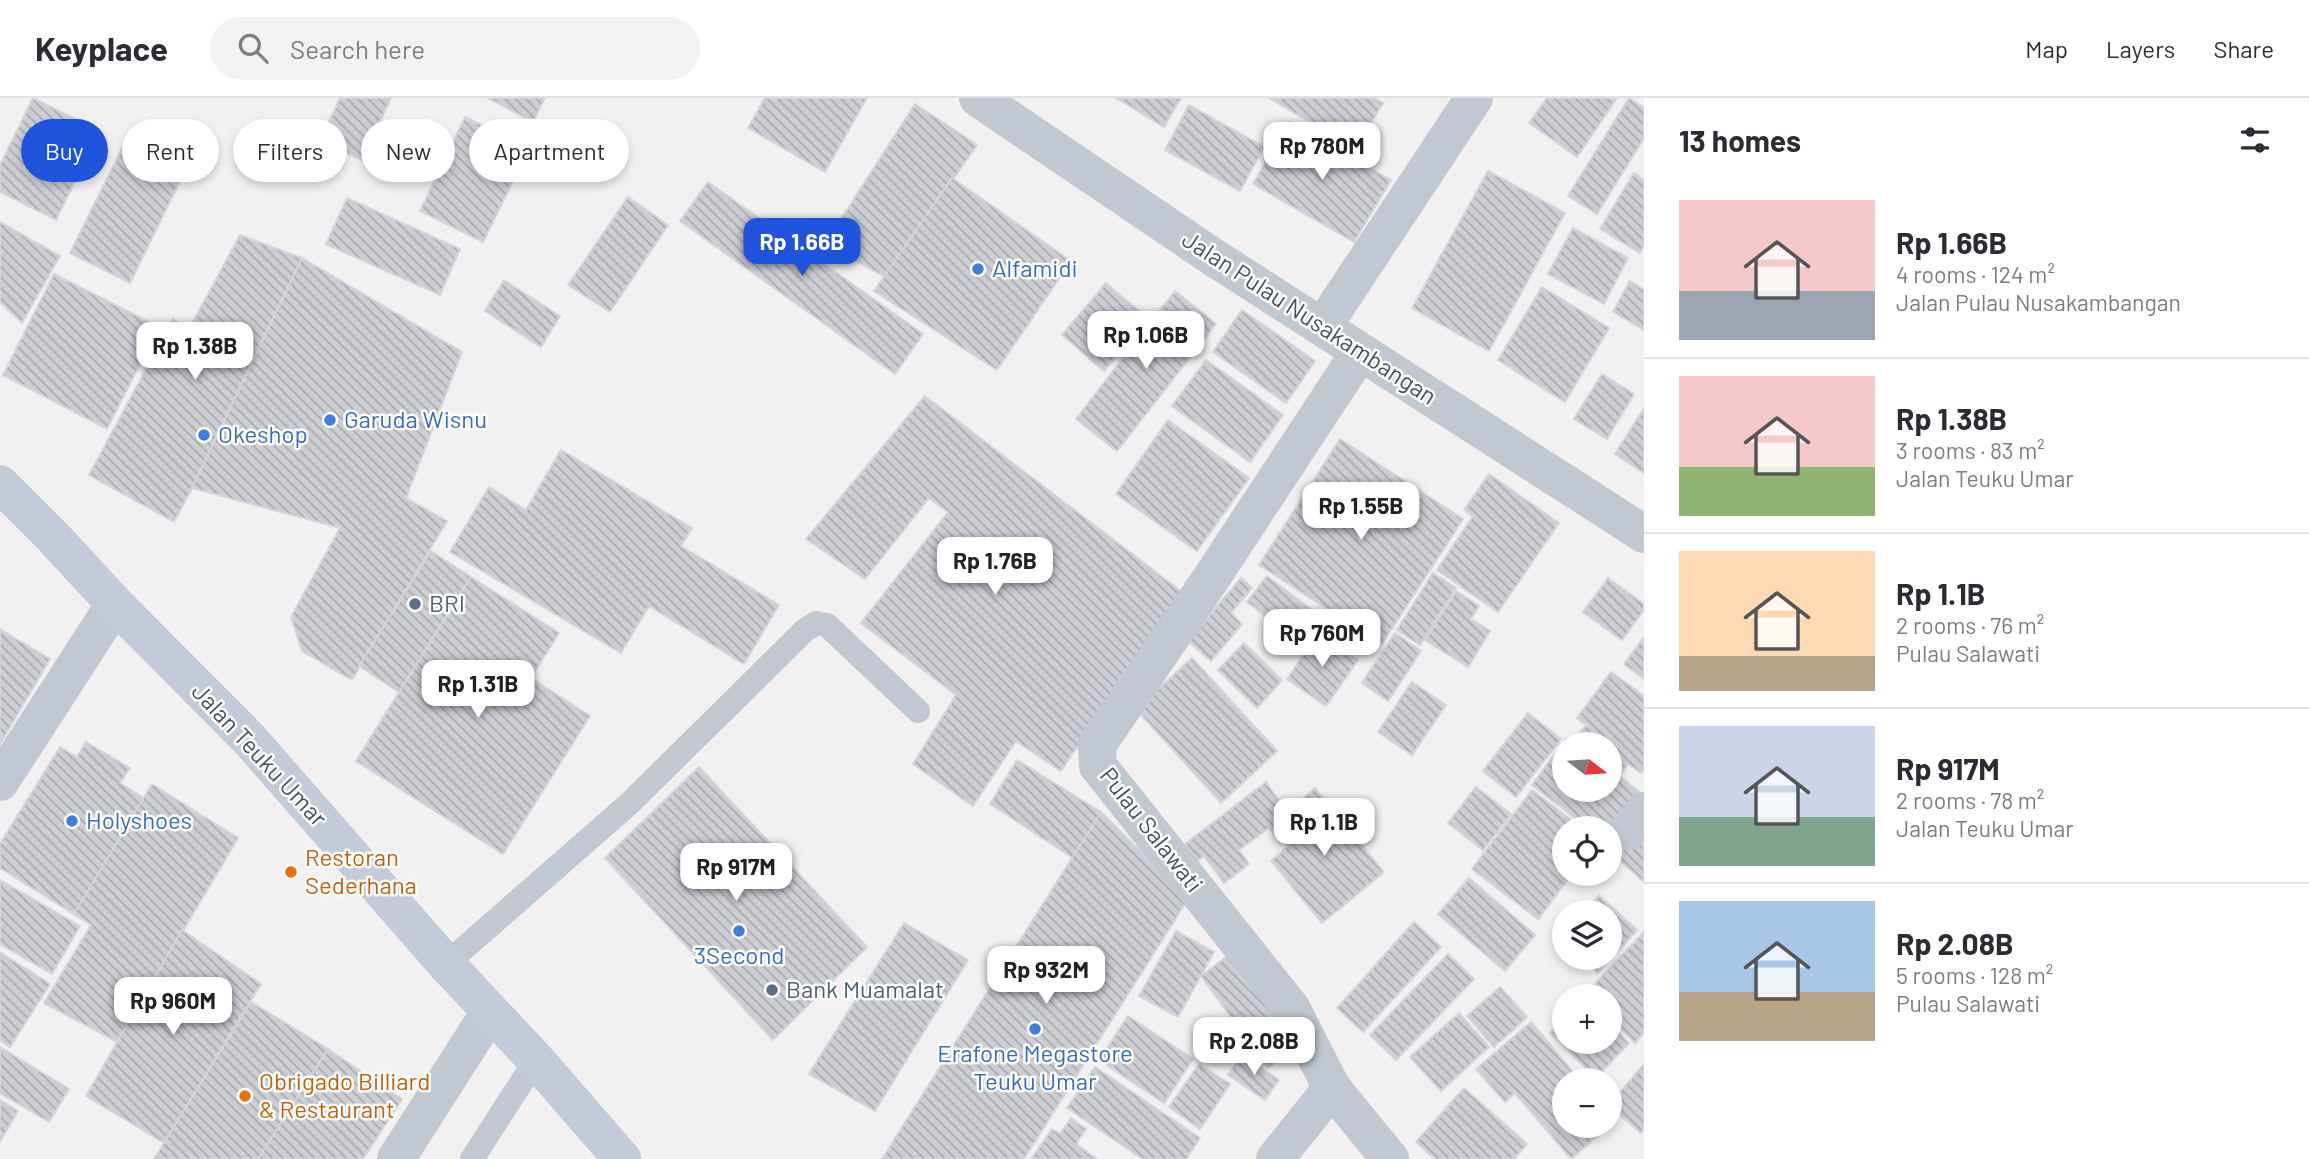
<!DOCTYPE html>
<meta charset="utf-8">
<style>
body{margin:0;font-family:Barlow,sans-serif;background:#f2f2f3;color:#2b2b33;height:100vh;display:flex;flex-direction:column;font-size:26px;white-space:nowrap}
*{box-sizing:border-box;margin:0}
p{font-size:23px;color:#7c7c81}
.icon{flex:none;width:38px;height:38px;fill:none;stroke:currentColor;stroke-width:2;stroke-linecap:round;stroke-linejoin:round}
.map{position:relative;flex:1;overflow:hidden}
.panel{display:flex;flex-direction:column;background:#fff;width:665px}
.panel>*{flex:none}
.top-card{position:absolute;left:21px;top:21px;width:665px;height:63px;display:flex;gap:14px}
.needle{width:46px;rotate:107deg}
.buttons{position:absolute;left:1552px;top:634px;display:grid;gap:14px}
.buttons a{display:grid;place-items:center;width:70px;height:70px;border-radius:50%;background:#fff;box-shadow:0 4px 10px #0003;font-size:35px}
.price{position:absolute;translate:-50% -60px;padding:0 16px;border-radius:14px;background:#fff;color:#222;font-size:23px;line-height:46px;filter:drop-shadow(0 2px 4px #0008)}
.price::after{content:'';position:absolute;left:50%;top:42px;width:21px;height:16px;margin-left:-10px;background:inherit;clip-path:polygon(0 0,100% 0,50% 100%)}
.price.active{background:#2053dc;color:#fff}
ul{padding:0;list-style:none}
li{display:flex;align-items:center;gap:21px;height:175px;padding:0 35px}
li+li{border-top:2px solid #e1e1e2}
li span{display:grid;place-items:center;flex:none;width:196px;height:140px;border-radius:0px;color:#555}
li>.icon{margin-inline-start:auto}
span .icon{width:84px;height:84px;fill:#fffc;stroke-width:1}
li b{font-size:30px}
h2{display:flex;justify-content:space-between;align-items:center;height:84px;padding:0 35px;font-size:30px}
.chip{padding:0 24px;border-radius:32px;background:#fff;box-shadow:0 4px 10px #0003;font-size:24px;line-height:63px}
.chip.active{background:#2053dc;color:#fff}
header{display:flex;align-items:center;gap:42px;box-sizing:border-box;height:98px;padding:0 35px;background:#fff;border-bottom:2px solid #e1e1e2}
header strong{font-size:33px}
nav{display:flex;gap:38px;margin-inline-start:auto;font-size:24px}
.search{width:490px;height:63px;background:#f2f2f3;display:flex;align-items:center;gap:18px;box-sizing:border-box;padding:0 24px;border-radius:38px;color:#7c7c81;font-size:26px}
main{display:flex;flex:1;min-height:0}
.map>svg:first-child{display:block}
.building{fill:url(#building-back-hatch);stroke:#d4d5db;stroke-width:2;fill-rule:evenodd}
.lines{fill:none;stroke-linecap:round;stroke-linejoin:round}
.service{stroke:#c1c8d1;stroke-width:24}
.minor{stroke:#c1c8d1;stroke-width:38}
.tertiary{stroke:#c1c8d1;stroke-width:38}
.secondary{stroke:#c3cad8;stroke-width:38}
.shop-dot{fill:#3f7fe0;stroke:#fff;stroke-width:2.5}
.service-dot{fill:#5c6f8a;stroke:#fff;stroke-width:2.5}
.food-dot{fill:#e8710a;stroke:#fff;stroke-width:2.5}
.labels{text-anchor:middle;stroke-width:5;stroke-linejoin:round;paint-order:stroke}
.shop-label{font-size:24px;fill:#366cbe;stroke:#fff;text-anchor:start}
.street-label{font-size:24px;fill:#48505d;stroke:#fff}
.service-label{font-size:24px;fill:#4e5e75;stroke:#fff;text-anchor:start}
.food-label{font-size:24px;fill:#c56008;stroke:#fff;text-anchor:start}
</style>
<header>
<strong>Keyplace</strong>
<div class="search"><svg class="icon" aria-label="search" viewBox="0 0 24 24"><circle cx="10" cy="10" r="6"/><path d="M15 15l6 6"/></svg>Search here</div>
<nav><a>Map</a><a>Layers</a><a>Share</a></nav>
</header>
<main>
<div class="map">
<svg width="1644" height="1061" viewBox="0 0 1644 1061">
<defs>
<pattern id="building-back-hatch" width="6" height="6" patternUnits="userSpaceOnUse" patternTransform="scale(1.75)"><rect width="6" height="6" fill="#cdced4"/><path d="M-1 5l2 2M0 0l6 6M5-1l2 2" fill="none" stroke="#a8aaaf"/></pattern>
</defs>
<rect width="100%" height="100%" fill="#f2f0f0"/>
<g class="building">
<path d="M 33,0 L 100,33 L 56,122 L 0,94 L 0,67 Z"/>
<path d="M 340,0 L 391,0 L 362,62 L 320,43 Z"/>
<path d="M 488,0 L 545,0 L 533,24 Z"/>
<path d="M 765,0 L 867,0 L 825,74 L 748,30 Z"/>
<path d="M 1116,0 L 1181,0 L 1164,29 Z"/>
<path d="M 1269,0 L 1374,0 L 1383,5 L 1356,51 Z"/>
<path d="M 1547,0 L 1617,0 L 1577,59 L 1529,25 Z"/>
<path d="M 1629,0 L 1644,10 L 1644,40 L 1597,116 L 1568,98 Z"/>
<path d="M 915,6 L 977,47 L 885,179 L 825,146 Z"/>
<path d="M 1189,7 L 1264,49 L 1240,93 L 1165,52 Z"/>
<path d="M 465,19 L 529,51 L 483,144 L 420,113 Z"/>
<path d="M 1289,24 L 1391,82 L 1354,144 L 1253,86 Z"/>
<path d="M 123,48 L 183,77 L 130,185 L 70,155 Z"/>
<path d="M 1488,73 L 1565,115 L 1489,253 L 1412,210 Z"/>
<path d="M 1634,75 L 1644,82 L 1644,148 L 1640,155 L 1600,131 Z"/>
<path d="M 952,80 L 1071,163 L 997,272 L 874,193 Z"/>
<path d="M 708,84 L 923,236 L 895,276 L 680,123 Z"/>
<path d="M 628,99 L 668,127 L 610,214 L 568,187 Z"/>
<path d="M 347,100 L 460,151 L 440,197 L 326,146 Z"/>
<path d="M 0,124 L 60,158 L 22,225 L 0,204 Z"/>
<path d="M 1573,130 L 1628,160 L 1604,206 L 1548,176 Z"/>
<path d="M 240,137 L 302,160 L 192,390 L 174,424 L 89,377 L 173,221 L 189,231 Z"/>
<path d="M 302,160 L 462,254 L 406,400 L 447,423 L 352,582 L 302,553 L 291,519 L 340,430 L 192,390 Z"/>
<path d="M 54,176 L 159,229 L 107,331 L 3,277 Z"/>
<path d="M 504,182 L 560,218 L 541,249 L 485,213 Z"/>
<path d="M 1630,183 L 1644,192 L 1644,232 L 1613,214 Z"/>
<path d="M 1106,185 L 1147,220 L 1104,273 L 1062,237 Z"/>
<path d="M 1542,189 L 1609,230 L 1565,304 L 1498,262 Z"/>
<path d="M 1175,193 L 1216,226 L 1117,353 L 1076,321 Z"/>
<path d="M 1242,212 L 1315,263 L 1286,305 L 1213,254 Z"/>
<path d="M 1206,262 L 1283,317 L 1250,364 L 1172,308 Z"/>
<path d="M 1602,276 L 1634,296 L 1607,341 L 1574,321 Z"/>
<path d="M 925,298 L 1182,494 L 1061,673 L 1016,643 L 973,708 L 913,666 L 956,597 L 861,525 L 948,414 L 929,400 L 865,481 L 806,441 Z"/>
<path d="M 1644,310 L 1644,375 L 1615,356 Z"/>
<path d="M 1168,322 L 1249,380 L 1197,453 L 1116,396 Z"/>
<path d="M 1340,341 L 1463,421 L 1382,546 L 1259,467 Z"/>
<path d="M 561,352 L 692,430 L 681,448 L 779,507 L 744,566 L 649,508 L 621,555 L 450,454 L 489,389 L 526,412 Z"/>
<path d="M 1489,376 L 1559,425 L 1498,514 L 1437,472 L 1473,418 L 1464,412 Z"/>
<path d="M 431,453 L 471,479 L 399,594 L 359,568 Z"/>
<path d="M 1433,475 L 1456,490 L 1420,547 L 1397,532 Z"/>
<path d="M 1267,478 L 1321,519 L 1302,545 L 1247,504 Z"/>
<path d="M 471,479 L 559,535 L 531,580 L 590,618 L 503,756 L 356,663 Z"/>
<path d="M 1241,480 L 1252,490 L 1231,515 L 1242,526 L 1211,563 L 1188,543 Z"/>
<path d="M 1608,480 L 1644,506 L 1644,512 L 1622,542 L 1583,514 Z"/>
<path d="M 1456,493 L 1479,508 L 1471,521 L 1490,533 L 1468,569 L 1425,542 Z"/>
<path d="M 0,531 L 50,561 L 0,646 Z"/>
<path d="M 1319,534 L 1358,562 L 1326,608 L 1287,581 Z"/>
<path d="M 1395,535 L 1421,553 L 1388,603 L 1362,585 Z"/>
<path d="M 1644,539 L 1644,581 L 1624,566 Z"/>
<path d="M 1244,545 L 1282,582 L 1257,610 L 1218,572 Z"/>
<path d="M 1192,560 L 1277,653 L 1221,705 L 1136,611 Z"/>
<path d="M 1611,574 L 1644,598 L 1644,672 L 1641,675 L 1628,666 L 1620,678 L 1644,698 L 1610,744 L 1610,730 L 1588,730 L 1532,687 L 1566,641 L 1572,645 L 1586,627 L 1577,620 ZM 1564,646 L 1610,646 L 1610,691 L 1564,691 Z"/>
<path d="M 1412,584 L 1446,607 L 1412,657 L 1378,634 Z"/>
<path d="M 1528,615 L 1561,641 L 1516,699 L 1483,673 Z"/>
<path d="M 86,644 L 130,670 L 120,685 L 145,701 L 74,816 L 0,770 L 0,746 L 60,649 L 77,659 Z"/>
<path d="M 1017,662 L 1101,714 L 1073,760 L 990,706 Z"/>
<path d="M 699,669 L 867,849 L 773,942 L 605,760 Z"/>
<path d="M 1266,684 L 1293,722 L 1274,736 L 1269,730 L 1239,752 L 1249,766 L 1224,785 L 1204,758 L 1197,763 L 1185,746 Z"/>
<path d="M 152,686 L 238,740 L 117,944 L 44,905 L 91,827 L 74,816 Z"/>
<path d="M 1476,689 L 1511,716 L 1483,752 L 1448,725 Z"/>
<path d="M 1315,690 L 1384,774 L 1322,825 L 1271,763 L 1288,748 L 1279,737 L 1299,721 L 1291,711 Z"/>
<path d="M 1532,692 L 1582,730 L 1564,730 L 1564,775 L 1573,775 L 1538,821 L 1472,771 Z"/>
<path d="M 1101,714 L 1188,801 L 1024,1061 L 882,1061 Z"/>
<path d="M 1644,727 L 1644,784 L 1616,759 Z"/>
<path d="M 1469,780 L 1535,837 L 1505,873 L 1438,816 Z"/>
<path d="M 0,782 L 80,828 L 52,876 L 0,846 Z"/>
<path d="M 1599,797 L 1637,832 L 1598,875 L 1581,859 L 1610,859 L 1610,814 L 1584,814 Z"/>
<path d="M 1414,824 L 1441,849 L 1363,934 L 1337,910 Z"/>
<path d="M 904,825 L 968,862 L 875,1013 L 809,976 Z"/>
<path d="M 182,832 L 261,886 L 164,1045 L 86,998 Z"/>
<path d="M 1176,833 L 1214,854 L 1178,919 L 1139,898 Z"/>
<path d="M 1644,834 L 1644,935 L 1635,945 L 1610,920 L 1610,898 L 1585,896 Z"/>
<path d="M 0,854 L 50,886 L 10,949 L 0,942 Z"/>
<path d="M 1233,854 L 1300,946 L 1268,970 L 1201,878 Z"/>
<path d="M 1448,856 L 1474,881 L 1396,962 L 1370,937 Z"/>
<path d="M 1500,889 L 1527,919 L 1494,949 L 1467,918 Z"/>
<path d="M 251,904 L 328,951 L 258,1061 L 154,1061 Z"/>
<path d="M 1459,915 L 1489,949 L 1441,993 L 1410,959 Z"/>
<path d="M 1128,918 L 1193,961 L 1164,1005 L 1099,962 Z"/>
<path d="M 1564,920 L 1564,943 L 1610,943 L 1610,926 L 1629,945 L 1596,980 L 1550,935 Z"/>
<path d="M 1531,924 L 1580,982 L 1564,982 L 1564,1027 L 1610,1027 L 1571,1061 L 1515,995 L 1505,1004 L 1476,971 Z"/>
<path d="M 0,949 L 69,991 L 49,1024 L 0,995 Z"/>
<path d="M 328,951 L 402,1001 L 363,1061 L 258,1061 Z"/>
<path d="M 1242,957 L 1279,982 L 1265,1002 L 1228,977 Z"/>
<path d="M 1199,966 L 1230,986 L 1200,1031 L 1169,1009 Z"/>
<path d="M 1644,966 L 1644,1032 L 1641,1035 L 1610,1009 L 1610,1006 Z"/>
<path d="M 1095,969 L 1200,1040 L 1186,1061 L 1143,1061 L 1067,1010 Z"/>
<path d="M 1464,990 L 1527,1046 L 1514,1061 L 1435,1061 L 1416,1044 Z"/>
<path d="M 0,1002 L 18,1013 L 0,1044 Z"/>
<path d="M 1071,1020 L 1086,1031 L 1076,1046 L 1097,1061 L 1031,1061 L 1052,1031 L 1060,1036 Z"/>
</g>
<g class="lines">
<g class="service">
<path d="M 446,866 L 630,705 L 804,533 L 816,525 L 827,527 L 918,613"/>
<path d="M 472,1061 L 536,962"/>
</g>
<g class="minor">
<path d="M 1323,228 L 1474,0"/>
<path d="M 1360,254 L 1210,482 L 1097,647 L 1098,668 L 1291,910 L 1332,990 L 1390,1061"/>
<path d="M 0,684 L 115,506"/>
<path d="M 1628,733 L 1644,713"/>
<path d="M 396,1061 L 490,914"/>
<path d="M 1275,1061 L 1332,990"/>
</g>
<path class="tertiary" d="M 978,0 L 1213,159 L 1644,436"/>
<path class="secondary" d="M 0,386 L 52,438 L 115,506 L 250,642 L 446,866 L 536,962 L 622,1061"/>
</g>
<g class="shop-dot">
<circle cx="978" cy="171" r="7"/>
<circle cx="330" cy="322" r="7"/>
<circle cx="204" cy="337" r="7"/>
<circle cx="72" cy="723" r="7"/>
<circle cx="739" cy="833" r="7"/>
<circle cx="1035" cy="931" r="7"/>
</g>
<g class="service-dot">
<circle cx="415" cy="506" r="7"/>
<circle cx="772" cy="892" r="7"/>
</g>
<g class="food-dot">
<circle cx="291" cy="774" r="7"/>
<circle cx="245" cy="998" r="7"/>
</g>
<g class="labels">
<g class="shop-label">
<text x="992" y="179">Alfamidi</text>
<text x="344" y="330">Garuda Wisnu</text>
<text x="218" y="345">Okeshop</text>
<text x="86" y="731">Holyshoes</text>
<text x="739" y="866" text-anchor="middle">3Second</text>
<text x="1035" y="964" text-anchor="middle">Erafone Megastore<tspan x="1035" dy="28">Teuku Umar</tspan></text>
</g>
<g class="street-label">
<text transform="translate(1309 220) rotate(33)" y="8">Jalan Pulau Nusakambangan</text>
<text transform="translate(259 657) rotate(47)" y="8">Jalan Teuku Umar</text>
<text transform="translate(1151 732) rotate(52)" y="8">Pulau Salawati</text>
</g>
<g class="service-label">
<text x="429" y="514">BRI</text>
<text x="786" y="900">Bank Muamalat</text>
</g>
<g class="food-label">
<text x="305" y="768">Restoran<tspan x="305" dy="28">Sederhana</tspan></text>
<text x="259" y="992">Obrigado Billiard<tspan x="259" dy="28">&amp; Restaurant</tspan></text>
</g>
</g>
</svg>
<div class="buttons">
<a><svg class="needle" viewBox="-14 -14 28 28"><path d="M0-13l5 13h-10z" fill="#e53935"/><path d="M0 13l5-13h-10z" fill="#7c7c81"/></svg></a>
<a><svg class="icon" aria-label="locate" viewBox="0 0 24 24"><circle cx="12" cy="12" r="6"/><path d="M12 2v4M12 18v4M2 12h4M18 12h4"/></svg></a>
<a><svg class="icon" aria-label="layers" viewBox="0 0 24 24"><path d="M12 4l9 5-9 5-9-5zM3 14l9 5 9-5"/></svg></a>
<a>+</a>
<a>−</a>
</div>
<b class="price" style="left:1322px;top:84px">Rp 780M</b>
<b class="price active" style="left:802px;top:180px">Rp 1.66B</b>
<b class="price" style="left:1146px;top:273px">Rp 1.06B</b>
<b class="price" style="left:195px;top:284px">Rp 1.38B</b>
<b class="price" style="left:1361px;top:444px">Rp 1.55B</b>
<b class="price" style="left:995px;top:499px">Rp 1.76B</b>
<b class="price" style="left:1322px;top:571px">Rp 760M</b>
<b class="price" style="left:478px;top:622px">Rp 1.31B</b>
<b class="price" style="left:1324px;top:760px">Rp 1.1B</b>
<b class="price" style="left:736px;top:805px">Rp 917M</b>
<b class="price" style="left:1046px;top:908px">Rp 932M</b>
<b class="price" style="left:173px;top:939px">Rp 960M</b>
<b class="price" style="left:1254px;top:979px">Rp 2.08B</b>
<div class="top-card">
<a class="chip active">Buy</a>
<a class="chip">Rent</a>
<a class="chip">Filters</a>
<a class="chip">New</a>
<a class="chip">Apartment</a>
</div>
</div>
<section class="panel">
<h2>13 homes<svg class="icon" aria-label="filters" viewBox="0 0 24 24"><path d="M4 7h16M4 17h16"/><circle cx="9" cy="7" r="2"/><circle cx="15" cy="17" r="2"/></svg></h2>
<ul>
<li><span style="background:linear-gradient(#f6c9c9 65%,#9aa5b1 0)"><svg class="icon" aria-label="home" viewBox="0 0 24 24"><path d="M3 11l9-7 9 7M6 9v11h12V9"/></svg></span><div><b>Rp 1.66B</b><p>4 rooms · 124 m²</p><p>Jalan Pulau Nusakambangan</p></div></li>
<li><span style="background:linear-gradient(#f6c9c9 65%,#8fb573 0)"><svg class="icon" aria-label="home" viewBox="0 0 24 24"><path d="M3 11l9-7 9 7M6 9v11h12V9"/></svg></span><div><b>Rp 1.38B</b><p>3 rooms · 83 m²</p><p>Jalan Teuku Umar</p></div></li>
<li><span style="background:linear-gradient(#ffd9b3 75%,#b9a48a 0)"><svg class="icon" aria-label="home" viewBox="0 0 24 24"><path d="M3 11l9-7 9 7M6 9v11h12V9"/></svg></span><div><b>Rp 1.1B</b><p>2 rooms · 76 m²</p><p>Pulau Salawati</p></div></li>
<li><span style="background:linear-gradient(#c9d6e8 65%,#7fa58c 0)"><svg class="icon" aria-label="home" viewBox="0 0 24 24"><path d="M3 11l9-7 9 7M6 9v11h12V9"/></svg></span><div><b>Rp 917M</b><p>2 rooms · 78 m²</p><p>Jalan Teuku Umar</p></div></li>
<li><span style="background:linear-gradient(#a9c7e8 65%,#b9a48a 0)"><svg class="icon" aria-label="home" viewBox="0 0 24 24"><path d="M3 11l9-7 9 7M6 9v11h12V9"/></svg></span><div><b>Rp 2.08B</b><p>5 rooms · 128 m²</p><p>Pulau Salawati</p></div></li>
</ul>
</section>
</main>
